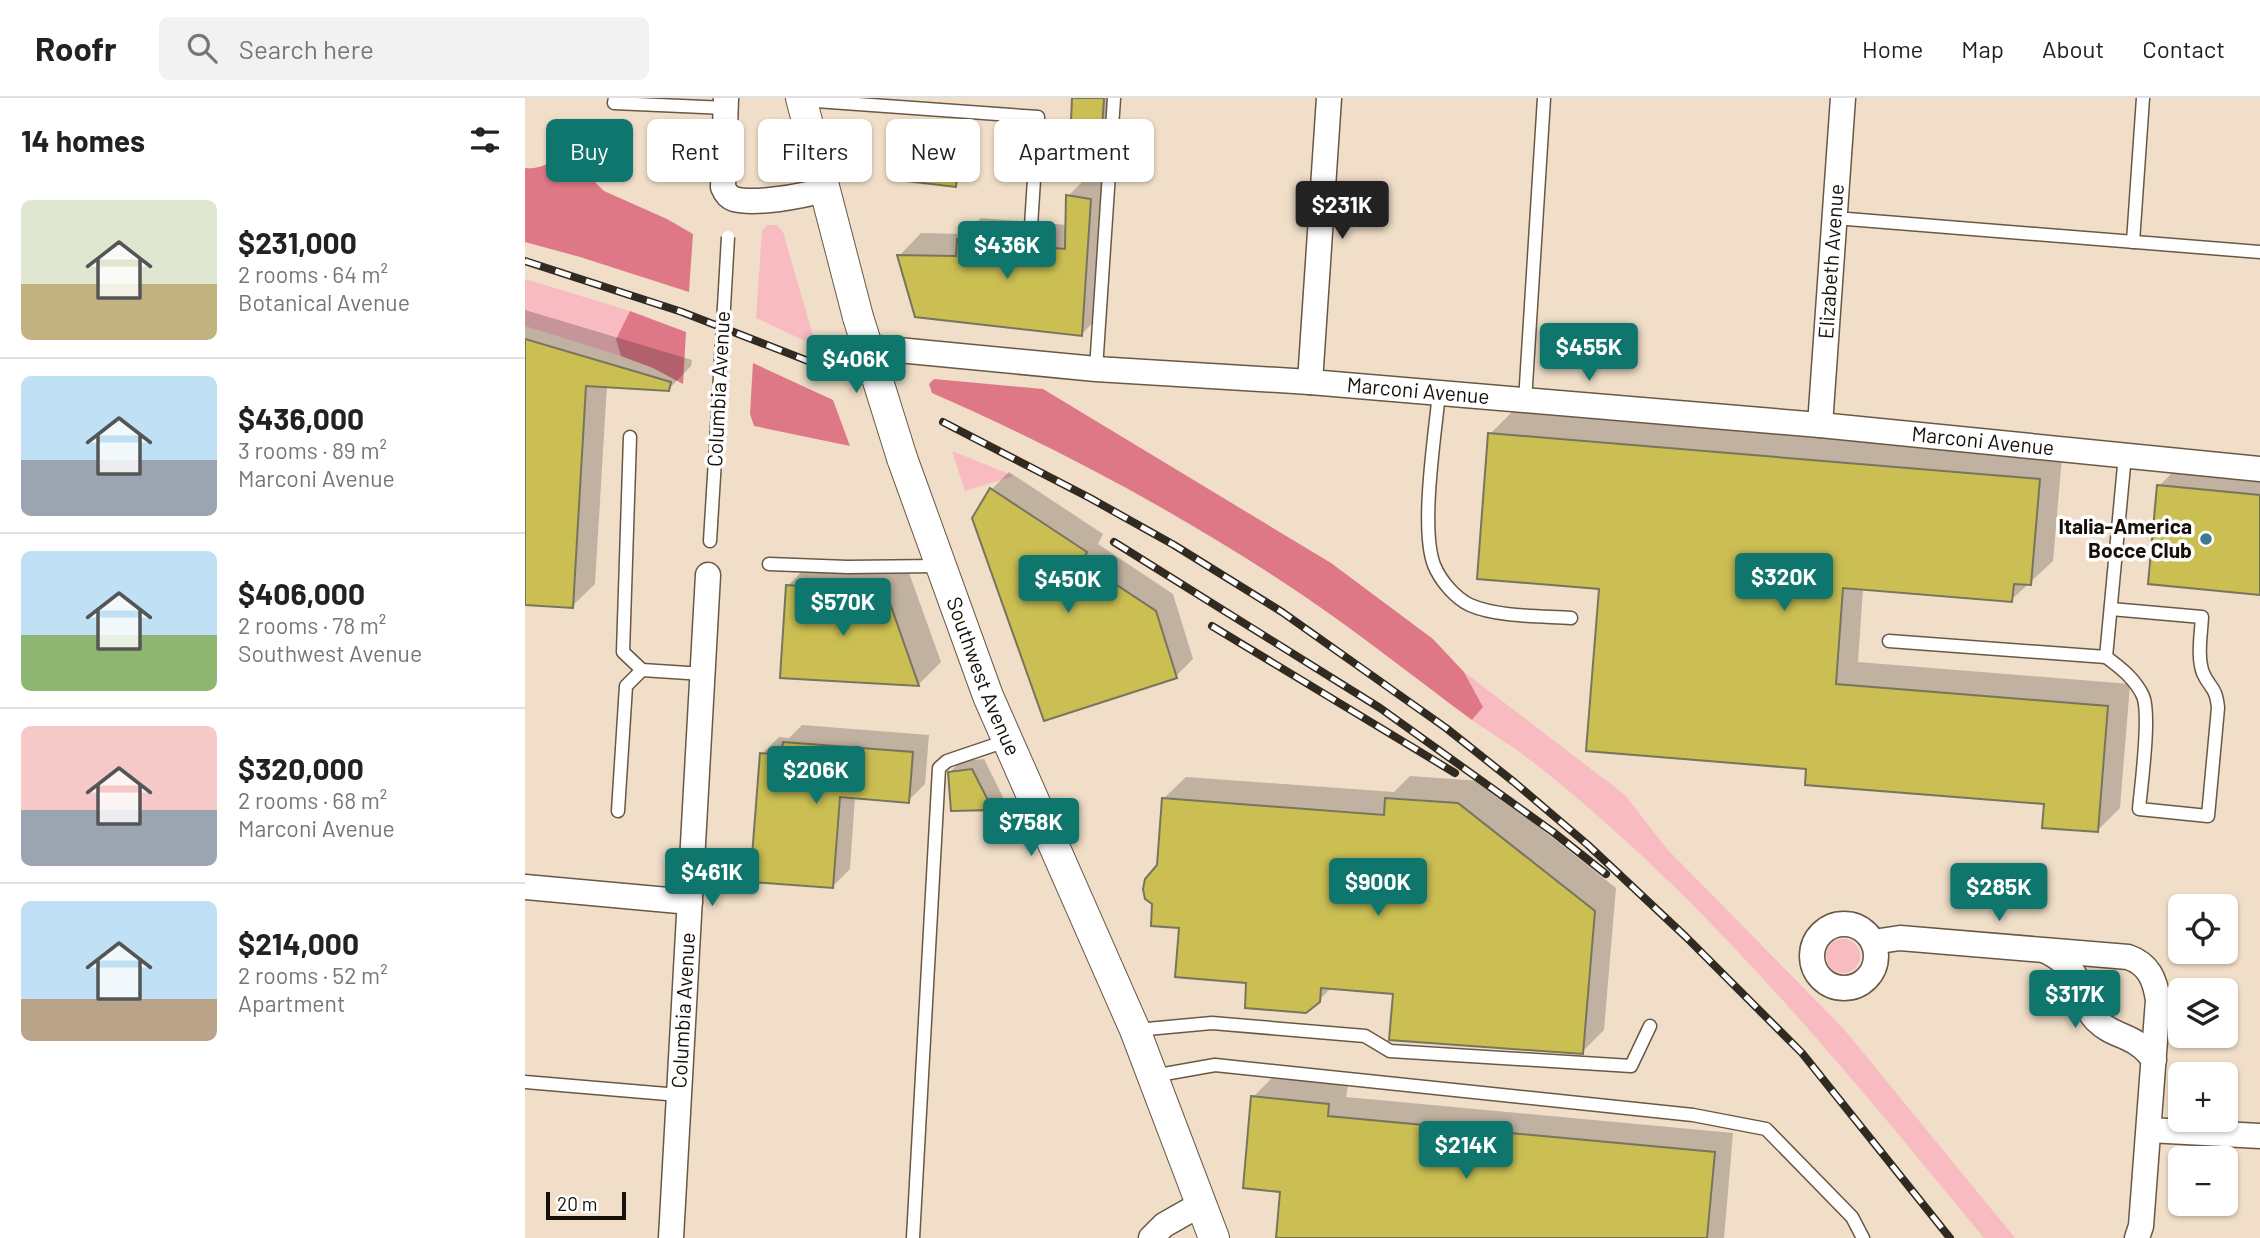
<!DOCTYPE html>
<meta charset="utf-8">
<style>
body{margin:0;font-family:Barlow,sans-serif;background:#f2f2f2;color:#222;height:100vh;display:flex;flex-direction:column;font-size:26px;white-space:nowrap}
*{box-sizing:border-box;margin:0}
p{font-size:23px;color:#767676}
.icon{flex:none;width:38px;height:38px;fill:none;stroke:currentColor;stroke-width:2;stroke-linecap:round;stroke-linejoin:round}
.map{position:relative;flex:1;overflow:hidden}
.side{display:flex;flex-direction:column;background:#fff;width:525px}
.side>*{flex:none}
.top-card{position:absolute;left:21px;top:21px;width:665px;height:63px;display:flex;gap:14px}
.tools{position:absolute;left:1643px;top:796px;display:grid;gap:14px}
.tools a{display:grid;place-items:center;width:70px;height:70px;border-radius:10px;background:#fff;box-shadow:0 2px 5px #0004;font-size:35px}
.scale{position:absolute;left:21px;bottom:18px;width:80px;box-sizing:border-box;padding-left:7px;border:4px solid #161009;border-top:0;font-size:19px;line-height:24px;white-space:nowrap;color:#161009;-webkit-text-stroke:5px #fff;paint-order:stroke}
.price{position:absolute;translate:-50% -60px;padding:0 16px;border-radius:7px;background:#0f766e;color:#fff;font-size:23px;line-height:46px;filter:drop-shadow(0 2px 4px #0008)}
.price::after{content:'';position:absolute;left:50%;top:42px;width:21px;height:16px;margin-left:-10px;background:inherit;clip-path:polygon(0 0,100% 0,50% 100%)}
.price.selected{background:#222;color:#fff}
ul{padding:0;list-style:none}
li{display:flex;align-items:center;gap:21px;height:175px;padding:0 21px}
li+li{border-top:2px solid #e0e0e0}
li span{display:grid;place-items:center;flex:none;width:196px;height:140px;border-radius:10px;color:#555}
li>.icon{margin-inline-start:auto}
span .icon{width:84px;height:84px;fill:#fffc;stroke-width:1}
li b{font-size:30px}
h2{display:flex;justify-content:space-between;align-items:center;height:84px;padding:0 21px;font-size:30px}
.chip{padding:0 24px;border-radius:10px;background:#fff;box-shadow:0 2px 5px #0004;font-size:24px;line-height:63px}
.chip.selected{background:#0f766e;color:#fff}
header{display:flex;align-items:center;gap:42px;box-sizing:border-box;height:98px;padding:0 35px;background:#fff;border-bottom:2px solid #e0e0e0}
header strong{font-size:33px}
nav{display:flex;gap:38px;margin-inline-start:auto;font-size:24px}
.search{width:490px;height:63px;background:#f2f2f2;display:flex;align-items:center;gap:18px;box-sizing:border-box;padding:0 24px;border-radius:10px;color:#767676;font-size:26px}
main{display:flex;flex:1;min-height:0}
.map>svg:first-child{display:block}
.green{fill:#f7bbc1}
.forest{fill:#df7886}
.shadow{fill:#0003}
.building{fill:#cbbf53;stroke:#78755d;stroke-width:2}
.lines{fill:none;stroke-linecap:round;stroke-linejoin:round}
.service-casing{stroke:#685845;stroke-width:15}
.minor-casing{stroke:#685845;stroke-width:27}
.tertiary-casing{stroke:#685845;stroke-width:32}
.service{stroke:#fff;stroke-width:12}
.minor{stroke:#fff;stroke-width:24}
.tertiary{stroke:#fff;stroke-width:30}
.rail-casing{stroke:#312a21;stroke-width:8}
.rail{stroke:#fff;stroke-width:5;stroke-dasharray:16;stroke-linecap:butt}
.service-bridge-casing{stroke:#685845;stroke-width:15;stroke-linecap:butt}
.tertiary-bridge-casing{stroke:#685845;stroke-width:32;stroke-linecap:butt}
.service-bridge{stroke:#fff;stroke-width:12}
.tertiary-bridge{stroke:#fff;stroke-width:30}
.poi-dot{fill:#3b7a8f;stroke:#fff;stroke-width:2.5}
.labels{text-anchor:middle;stroke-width:7;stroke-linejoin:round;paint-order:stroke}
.street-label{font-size:21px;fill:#161009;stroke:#fff}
.poi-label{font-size:21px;font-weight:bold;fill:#161009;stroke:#fff;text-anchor:end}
</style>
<header>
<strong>Roofr</strong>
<div class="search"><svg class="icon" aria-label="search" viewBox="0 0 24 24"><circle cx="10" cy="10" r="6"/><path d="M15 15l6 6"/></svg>Search here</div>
<nav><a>Home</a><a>Map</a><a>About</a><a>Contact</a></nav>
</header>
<main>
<section class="side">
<h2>14 homes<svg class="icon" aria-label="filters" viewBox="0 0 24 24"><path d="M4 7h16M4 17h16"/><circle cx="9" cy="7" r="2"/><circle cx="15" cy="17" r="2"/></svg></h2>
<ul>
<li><span style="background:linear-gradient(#dfe7d0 60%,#c2b280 0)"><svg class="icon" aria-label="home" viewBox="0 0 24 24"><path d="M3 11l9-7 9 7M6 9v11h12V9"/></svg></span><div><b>$231,000</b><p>2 rooms · 64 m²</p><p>Botanical Avenue</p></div></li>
<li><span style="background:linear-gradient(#bfe0f5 60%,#9aa5b1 0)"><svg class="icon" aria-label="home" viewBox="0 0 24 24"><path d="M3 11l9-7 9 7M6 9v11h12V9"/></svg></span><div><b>$436,000</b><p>3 rooms · 89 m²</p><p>Marconi Avenue</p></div></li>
<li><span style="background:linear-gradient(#bfe0f5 60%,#8fb573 0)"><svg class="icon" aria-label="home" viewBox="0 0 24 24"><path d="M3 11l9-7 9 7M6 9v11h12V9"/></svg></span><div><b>$406,000</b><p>2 rooms · 78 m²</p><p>Southwest Avenue</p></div></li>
<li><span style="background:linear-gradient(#f6c9c9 60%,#9aa5b1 0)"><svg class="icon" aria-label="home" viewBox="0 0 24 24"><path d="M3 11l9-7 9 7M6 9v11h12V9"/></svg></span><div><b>$320,000</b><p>2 rooms · 68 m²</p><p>Marconi Avenue</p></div></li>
<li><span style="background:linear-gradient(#bfe0f5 70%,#b9a48a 0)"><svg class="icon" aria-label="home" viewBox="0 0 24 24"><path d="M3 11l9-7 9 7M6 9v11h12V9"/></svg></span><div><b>$214,000</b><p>2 rooms · 52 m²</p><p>Apartment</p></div></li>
</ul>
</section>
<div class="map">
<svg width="1735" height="1140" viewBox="0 0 1735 1140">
<rect width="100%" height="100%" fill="#f0dec8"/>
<g class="green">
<path d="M 242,127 L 252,127 L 258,134 L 291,248 L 231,220 L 237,133 Z"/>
<path d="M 0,181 L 105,213 L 91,241 L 96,258 L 0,228 Z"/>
<path d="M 427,353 L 489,378 L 440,393 Z"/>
<path d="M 939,574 L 1100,697 L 1142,751 L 1318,930 L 1490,1140 L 1459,1140 C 1320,971 1181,800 1008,664 C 989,649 967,636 947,622 L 958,609 Z"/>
<circle cx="1318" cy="858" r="17"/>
</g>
<g class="forest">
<path d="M 45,60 L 79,93 L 142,121 L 168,136 L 164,194 L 55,159 L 0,144 L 0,70 C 20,72 24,61 45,60 Z"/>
<path d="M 105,213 L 161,234 L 158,286 L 128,270 L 96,258 L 91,241 Z"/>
<path d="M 228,265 L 308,302 L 325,348 L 229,328 L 225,316 Z"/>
<path d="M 409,281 L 518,291 L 806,465 L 908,541 L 939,574 L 958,609 L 947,622 C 890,580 834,535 776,496 C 660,418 535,351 407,295 L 404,286 Z"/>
</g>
<g class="shadow">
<path d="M 549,0 L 589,0 L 587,35 L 576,46 Z"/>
<path d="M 388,35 L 445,37 L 442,75 L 431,87 L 377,46 Z"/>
<path d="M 565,76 L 588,79 L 579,213 L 557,236 L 374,158 L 396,135 L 439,136 L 456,120 L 542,127 L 543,98 Z"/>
<path d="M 0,212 L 167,262 L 166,268 L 144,291 L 82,287 L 70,486 L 47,508 L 0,505 Z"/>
<path d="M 988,313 L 1537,359 L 1528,463 L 1486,502 L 1338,490 L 1333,564 L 1605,586 L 1595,710 L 1572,733 L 1521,705 L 1283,669 L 1075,490 L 965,336 Z"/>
<path d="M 1657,365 L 1735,373 L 1735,495 L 1634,388 Z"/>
<path d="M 484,374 L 578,436 L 573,446 L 648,496 L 668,561 L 651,578 L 449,420 L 467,391 Z"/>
<path d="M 285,465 L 383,472 L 416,564 L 394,586 L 257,579 L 263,488 Z"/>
<path d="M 277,627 L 404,637 L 400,686 L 383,703 L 330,699 L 325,771 L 308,788 L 237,656 L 254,639 L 264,640 Z"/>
<path d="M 459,661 L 478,699 L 467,710 L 424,675 L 436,663 Z"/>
<path d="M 885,678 L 956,683 L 1091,790 L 1079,932 L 1057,954 L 870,895 L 807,889 L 794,902 L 656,829 L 633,767 L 638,701 L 661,679 L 869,694 Z"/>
<path d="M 747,980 L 823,987 L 821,999 L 1208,1035 L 1199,1140 L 753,1140 L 757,1093 L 728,999 Z"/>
</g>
<g class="building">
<path d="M 547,0 L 579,0 L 576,48 L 545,46 Z"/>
<path d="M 375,45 L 434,48 L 431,89 L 373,82 Z"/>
<path d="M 541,97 L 566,101 L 557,238 L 390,219 L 372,157 L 431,158 L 432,141 L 540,151 Z"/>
<path d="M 0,241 L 146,284 L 144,293 L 61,288 L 48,510 L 0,507 Z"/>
<path d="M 963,335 L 1515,381 L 1506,487 L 1489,486 L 1487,504 L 1318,490 L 1311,586 L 1583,608 L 1573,734 L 1517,730 L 1519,706 L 1280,687 L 1281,671 L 1061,653 L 1074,491 L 952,481 Z"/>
<path d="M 1632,387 L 1735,397 L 1735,497 L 1623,486 Z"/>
<path d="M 465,390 L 562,454 L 557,464 L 631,513 L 652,580 L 519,623 L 447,420 Z"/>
<path d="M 261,487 L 361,494 L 394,588 L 255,580 Z"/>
<path d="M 258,644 L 388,654 L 384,705 L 315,699 L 308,790 L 225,784 L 235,655 L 256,657 Z"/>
<path d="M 447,671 L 468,712 L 426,713 L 423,674 Z"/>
<path d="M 637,700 L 859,717 L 860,700 L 933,705 L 1070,813 L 1058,956 L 864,942 L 868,896 L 796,890 L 795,904 L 781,915 L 720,910 L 721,885 L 650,879 L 654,830 L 626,828 L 627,806 L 620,801 L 618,791 L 620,781 L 632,767 Z"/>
<path d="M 726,998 L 804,1006 L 803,1018 L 1190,1054 L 1182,1140 L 751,1140 L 755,1094 L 718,1090 Z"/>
</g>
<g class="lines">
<defs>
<g id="service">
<path d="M 90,0 L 89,5 L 201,10"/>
<path d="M 277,2 L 513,19 L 506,128"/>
<path d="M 1310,120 L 1735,154"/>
<path d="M 1608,144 L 1618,0"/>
<path d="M 571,271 L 589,0"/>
<path d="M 914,295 C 910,337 895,430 909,467 C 915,482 930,500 945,507 C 972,519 1016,518 1046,520"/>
<path d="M 1000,303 L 1019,0"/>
<path d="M 105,339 L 98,554 L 117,572 L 178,576"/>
<path d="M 185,443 L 193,313"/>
<path d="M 244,466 L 322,469 L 414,468"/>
<path d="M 1364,543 L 1581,559 L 1600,357"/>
<path d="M 1581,559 C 1596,570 1610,581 1618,598 C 1626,617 1616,688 1614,711 L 1683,718 L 1693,610 C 1691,588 1685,591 1678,575 C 1672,559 1676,537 1677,519 L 1586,511"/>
<path d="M 93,713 L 101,588 L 117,572"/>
<path d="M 611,932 L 687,925 L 840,938 L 865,953 L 1106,968 L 1125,928"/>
<path d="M 628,978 L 690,967 L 1168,1017 L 1241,1031 L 1327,1119 L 1338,1140"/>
<path d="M 0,984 L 154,997"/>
<path d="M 388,1140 L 414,670 L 422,663 L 481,643"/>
</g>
<g id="minor">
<path d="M 201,0 L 198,89 C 200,94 203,99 209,101 C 230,107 277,98 299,92"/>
<path id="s1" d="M 342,249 L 571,271 L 785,284 L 1295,327 L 1735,371"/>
<path d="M 785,284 L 804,0"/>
<path id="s2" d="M 1295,327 L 1318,0"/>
<path d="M 0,789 L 165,804"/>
<circle cx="1319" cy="858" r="32"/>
<path d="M 1348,844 L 1375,840 L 1603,859 C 1624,866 1630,882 1633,902 L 1616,1128 L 1612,1140"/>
<path d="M 1521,853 C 1539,862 1550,873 1557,892 C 1561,903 1563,914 1571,922 C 1590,941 1610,935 1629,962"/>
<path d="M 1624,1032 L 1735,1038"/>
<path id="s3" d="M 146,1140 L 183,477"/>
<path d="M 626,1140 L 639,1127 L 676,1106"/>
</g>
<g id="tertiary">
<path d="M 276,0 L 333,219"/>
<path id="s4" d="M 377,360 L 463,598 L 610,932 L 689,1140"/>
</g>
</defs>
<use href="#service" class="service-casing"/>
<use href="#minor" class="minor-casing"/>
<use href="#tertiary" class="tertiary-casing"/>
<use href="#service" class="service"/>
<use href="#minor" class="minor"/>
<use href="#tertiary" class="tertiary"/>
<defs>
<g id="rail">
<path d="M 0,163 L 157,214 L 296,268"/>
<path d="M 418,324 L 565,400 L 649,447 L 757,514 L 921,630 L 989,684 L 1063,747 L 1161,839 L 1277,955 L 1425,1140"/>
<path d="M 589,444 L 855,610 L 1028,734 L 1081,776"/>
<path d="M 687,528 L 930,675"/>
</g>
</defs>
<use href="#rail" class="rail-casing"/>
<use href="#rail" class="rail"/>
<defs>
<path id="service-bridge" d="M 193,313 L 203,139"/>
<path id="tertiary-bridge" d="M 333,219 L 377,360"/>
</defs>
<use href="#service-bridge" class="service-bridge-casing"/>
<use href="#tertiary-bridge" class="tertiary-bridge-casing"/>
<use href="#service-bridge" class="service-bridge"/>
<use href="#tertiary-bridge" class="tertiary-bridge"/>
</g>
<circle class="poi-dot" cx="1681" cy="441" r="7"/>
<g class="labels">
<g class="street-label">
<text dy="7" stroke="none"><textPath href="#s2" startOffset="164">Elizabeth Avenue</textPath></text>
<text transform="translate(194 291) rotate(-87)" y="7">Columbia Avenue</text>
<text dy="7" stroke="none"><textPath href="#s1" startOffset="553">Marconi Avenue</textPath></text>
<text dy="7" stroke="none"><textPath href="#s1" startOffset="1120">Marconi Avenue</textPath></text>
<text dy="7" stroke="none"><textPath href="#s4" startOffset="233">Southwest Avenue</textPath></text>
<text dy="7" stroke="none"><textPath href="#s3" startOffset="228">Columbia Avenue</textPath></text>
</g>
<g class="poi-label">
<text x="1667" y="436">Italia-America<tspan x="1667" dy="24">Bocce Club</tspan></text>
</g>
</g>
</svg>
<div class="tools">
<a><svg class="icon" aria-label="locate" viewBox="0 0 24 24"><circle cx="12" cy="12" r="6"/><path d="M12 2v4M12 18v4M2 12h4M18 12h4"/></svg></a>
<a><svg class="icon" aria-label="layers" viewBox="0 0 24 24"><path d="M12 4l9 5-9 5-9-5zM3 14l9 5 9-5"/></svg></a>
<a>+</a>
<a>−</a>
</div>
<div class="scale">20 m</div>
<b class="price selected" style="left:817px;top:143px">$231K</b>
<b class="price" style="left:482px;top:183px">$436K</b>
<b class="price" style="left:1064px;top:285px">$455K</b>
<b class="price" style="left:331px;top:297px">$406K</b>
<b class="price" style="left:1259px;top:515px">$320K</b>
<b class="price" style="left:543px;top:517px">$450K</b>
<b class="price" style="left:318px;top:540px">$570K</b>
<b class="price" style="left:291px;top:708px">$206K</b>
<b class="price" style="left:506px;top:760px">$758K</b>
<b class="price" style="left:187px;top:810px">$461K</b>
<b class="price" style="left:853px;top:820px">$900K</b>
<b class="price" style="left:1474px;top:825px">$285K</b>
<b class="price" style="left:1550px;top:932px">$317K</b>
<b class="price" style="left:941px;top:1083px">$214K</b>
<div class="top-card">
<a class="chip selected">Buy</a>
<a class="chip">Rent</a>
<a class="chip">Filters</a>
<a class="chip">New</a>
<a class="chip">Apartment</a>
</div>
</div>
</main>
